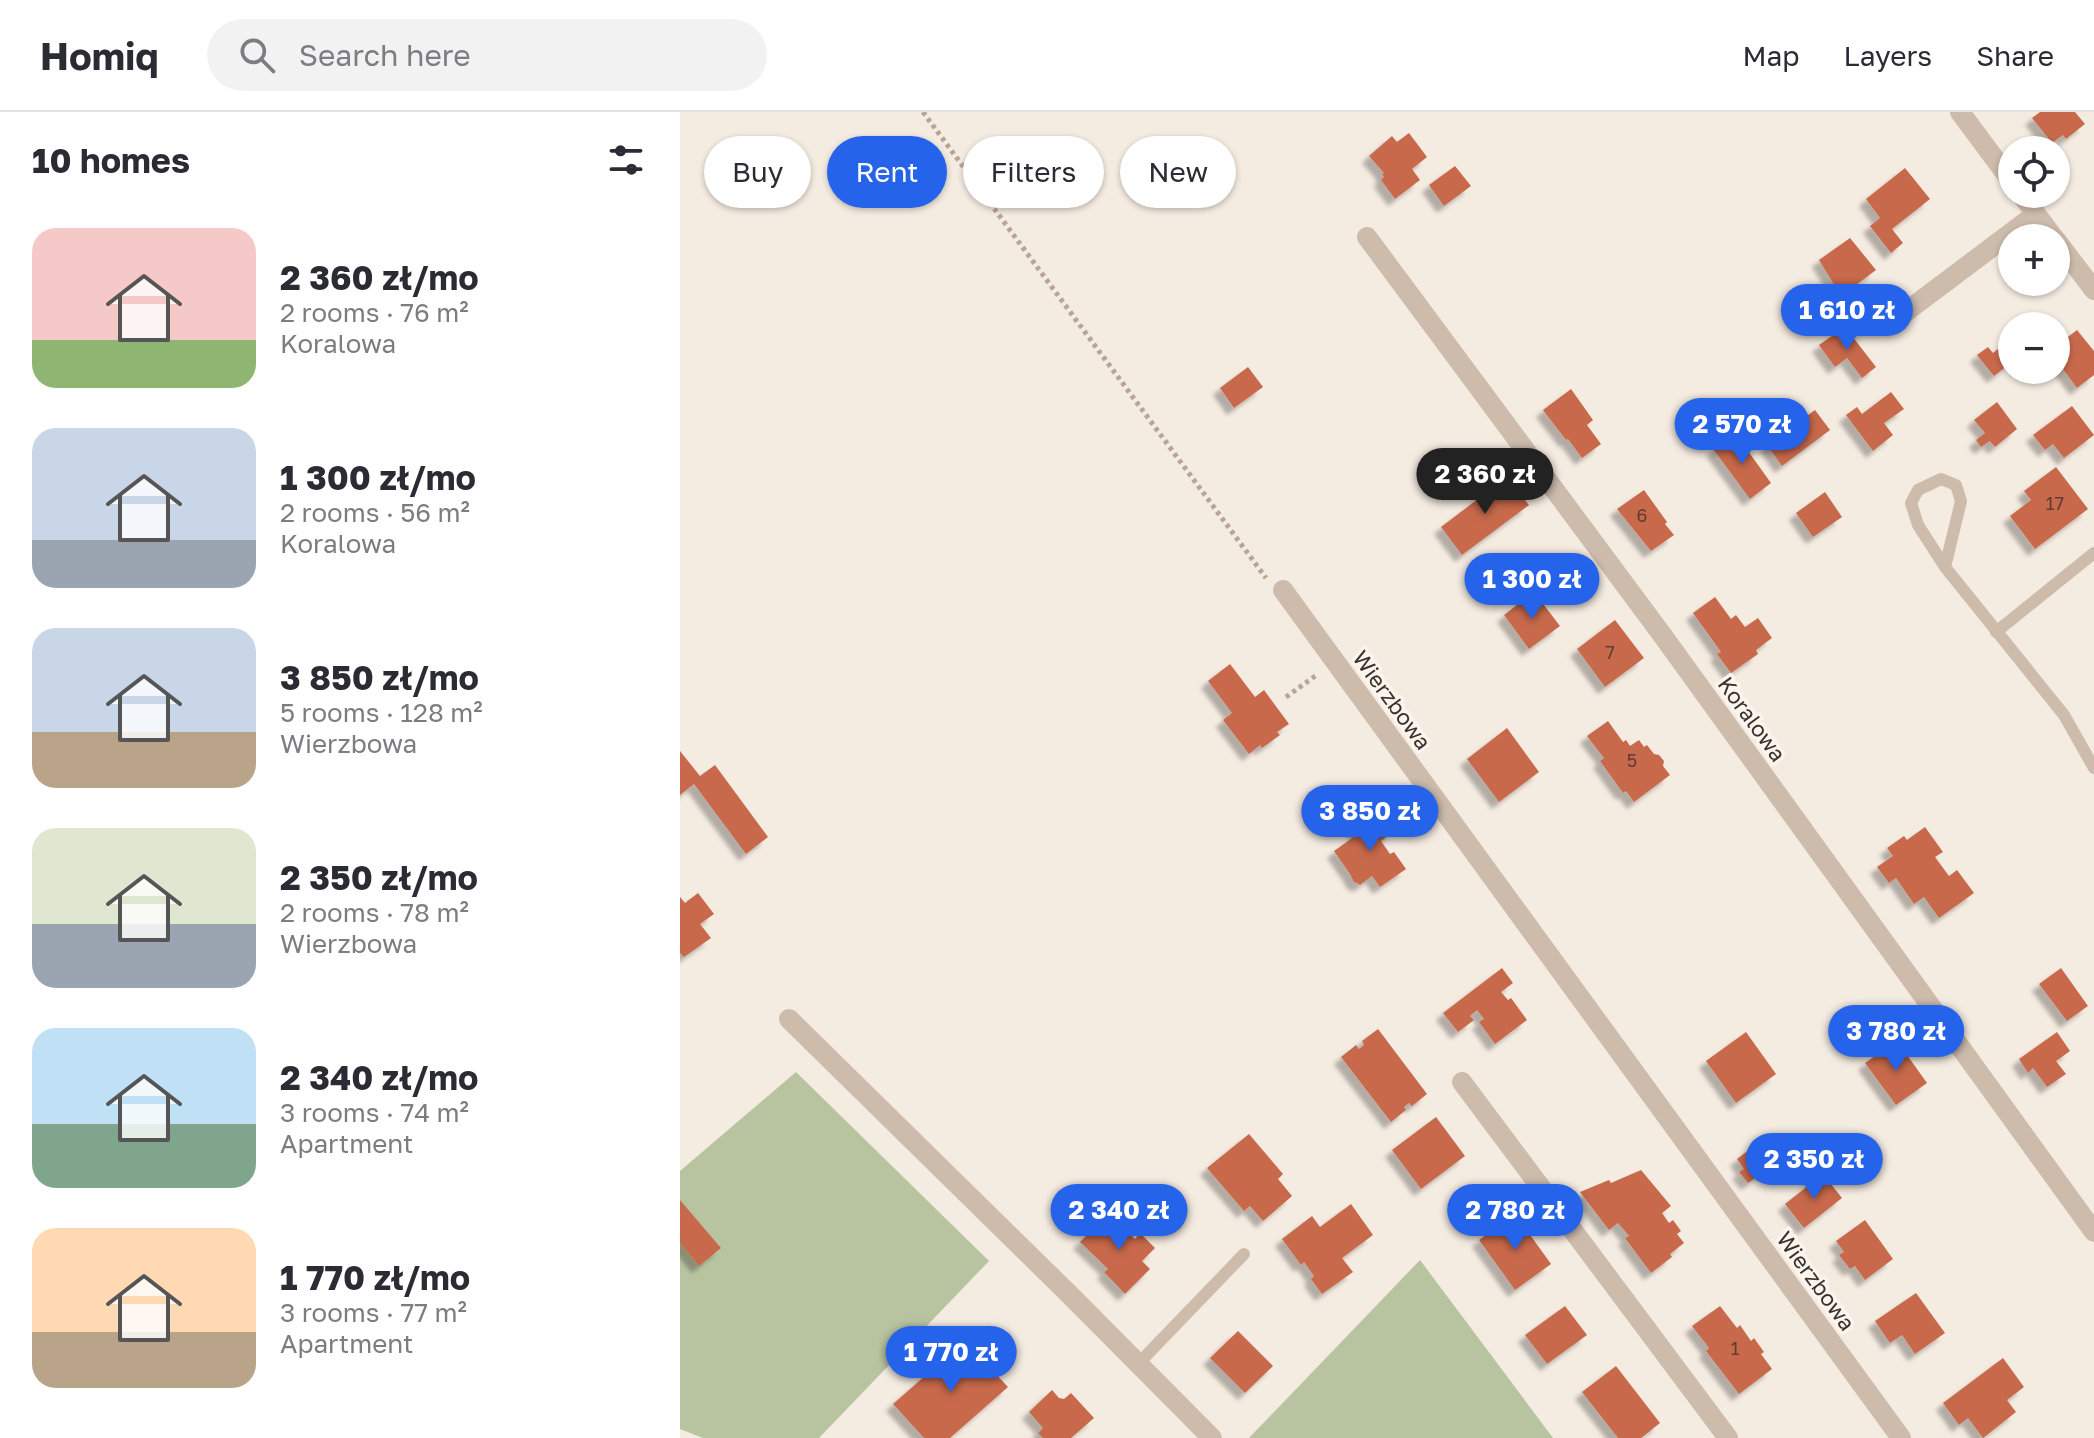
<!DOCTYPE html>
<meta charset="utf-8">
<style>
body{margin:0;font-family:"Golos Text",sans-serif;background:#f2f2f3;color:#2b2b33;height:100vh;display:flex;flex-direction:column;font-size:30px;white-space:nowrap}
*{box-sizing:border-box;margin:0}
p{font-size:26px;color:#7c7c81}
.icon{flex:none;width:44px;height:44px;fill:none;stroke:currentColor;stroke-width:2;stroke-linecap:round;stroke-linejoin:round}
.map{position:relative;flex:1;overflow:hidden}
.panel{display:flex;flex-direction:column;background:#fff;width:680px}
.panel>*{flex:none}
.top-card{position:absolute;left:24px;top:24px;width:760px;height:72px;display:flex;gap:16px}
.controls{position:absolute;left:1318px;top:24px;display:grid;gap:16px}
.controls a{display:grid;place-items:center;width:72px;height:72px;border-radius:50%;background:#fff;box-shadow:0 2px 6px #0004;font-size:40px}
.price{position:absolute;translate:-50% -68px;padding:0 18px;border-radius:28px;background:#2563eb;color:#fff;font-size:26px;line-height:52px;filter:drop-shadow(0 2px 4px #0008)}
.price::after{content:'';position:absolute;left:50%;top:48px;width:24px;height:18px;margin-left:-12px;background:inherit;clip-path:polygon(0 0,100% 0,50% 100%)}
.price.selected{background:#222;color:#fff}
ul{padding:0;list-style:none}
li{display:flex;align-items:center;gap:24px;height:200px;padding:0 32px}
li span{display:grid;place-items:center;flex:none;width:224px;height:160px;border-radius:24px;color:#555}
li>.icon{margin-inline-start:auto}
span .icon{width:96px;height:96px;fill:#fffc;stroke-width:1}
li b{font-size:34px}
h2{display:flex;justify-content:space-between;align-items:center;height:96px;padding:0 32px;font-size:34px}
.pill{padding:0 28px;border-radius:36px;background:#fff;box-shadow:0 2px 6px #0004;font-size:28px;line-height:72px}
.pill.selected{background:#2563eb;color:#fff}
header{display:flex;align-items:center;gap:48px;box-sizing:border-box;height:112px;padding:0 40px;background:#fff;border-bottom:2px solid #e1e1e2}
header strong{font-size:38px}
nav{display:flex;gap:44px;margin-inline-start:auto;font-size:28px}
.search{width:560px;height:72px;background:#f2f2f3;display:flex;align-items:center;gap:20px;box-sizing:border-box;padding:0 28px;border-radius:44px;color:#7c7c81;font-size:30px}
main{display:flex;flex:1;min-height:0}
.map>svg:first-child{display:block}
.green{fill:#b8c4a0}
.building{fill:#c8694b;filter:url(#shadow)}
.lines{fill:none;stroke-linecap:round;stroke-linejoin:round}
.path{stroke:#b9a596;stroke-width:5;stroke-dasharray:4 4;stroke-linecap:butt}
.service{stroke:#cdbbac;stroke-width:12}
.minor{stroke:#cdbbac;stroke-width:20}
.labels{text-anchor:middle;stroke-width:7;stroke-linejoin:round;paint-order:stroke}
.number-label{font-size:18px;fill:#5e3e33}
.street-label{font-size:22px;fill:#3b302b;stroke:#fbf5ee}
</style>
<header>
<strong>Homiq</strong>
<div class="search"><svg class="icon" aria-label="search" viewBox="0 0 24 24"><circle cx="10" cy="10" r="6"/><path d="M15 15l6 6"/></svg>Search here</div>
<nav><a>Map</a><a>Layers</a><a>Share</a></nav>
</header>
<main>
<section class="panel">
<h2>10 homes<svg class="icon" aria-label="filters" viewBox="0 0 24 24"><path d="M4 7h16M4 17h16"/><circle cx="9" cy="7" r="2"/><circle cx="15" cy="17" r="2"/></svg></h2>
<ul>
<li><span style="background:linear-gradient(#f6c9c9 70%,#8fb573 0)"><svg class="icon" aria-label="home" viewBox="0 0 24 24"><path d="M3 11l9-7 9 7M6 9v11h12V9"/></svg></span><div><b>2 360 zł/mo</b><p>2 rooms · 76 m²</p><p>Koralowa</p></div></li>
<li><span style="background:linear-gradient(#c9d6e8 70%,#9aa5b1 0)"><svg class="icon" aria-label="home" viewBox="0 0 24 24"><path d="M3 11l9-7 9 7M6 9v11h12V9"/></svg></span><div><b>1 300 zł/mo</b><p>2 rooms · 56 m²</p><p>Koralowa</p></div></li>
<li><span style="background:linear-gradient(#c9d6e8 65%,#b9a48a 0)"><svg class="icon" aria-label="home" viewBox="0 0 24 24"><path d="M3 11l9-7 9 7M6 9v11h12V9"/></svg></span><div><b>3 850 zł/mo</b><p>5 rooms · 128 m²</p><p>Wierzbowa</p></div></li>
<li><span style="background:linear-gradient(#dfe7d0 60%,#9aa5b1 0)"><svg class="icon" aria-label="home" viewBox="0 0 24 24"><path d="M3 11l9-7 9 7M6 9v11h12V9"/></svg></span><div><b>2 350 zł/mo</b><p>2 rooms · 78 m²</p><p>Wierzbowa</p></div></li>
<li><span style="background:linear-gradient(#bfe0f5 60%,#7fa58c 0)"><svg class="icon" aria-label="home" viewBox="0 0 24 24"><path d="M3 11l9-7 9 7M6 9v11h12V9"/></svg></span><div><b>2 340 zł/mo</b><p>3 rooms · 74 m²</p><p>Apartment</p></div></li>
<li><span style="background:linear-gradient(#ffd9b3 65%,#b9a48a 0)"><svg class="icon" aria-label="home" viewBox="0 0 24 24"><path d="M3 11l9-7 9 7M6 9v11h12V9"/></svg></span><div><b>1 770 zł/mo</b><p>3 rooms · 77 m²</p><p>Apartment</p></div></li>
</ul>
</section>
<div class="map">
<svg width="1414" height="1326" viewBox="0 0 1414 1326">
<defs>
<filter id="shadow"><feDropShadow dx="-7" dy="7" stdDeviation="2" flood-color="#0004"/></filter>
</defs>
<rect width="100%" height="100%" fill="#f4ebe1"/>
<g class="green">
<path d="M 116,960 L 309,1149 L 139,1326 L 23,1326 L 0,1317 L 0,1059 Z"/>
<path d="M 740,1148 L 873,1326 L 569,1326 Z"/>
</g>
<g class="building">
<path d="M 1360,0 L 1395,0 L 1405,12 L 1386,27 L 1383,23 L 1372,31 L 1352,6 Z"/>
<path d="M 729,21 L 747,45 L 732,57 L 740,68 L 715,87 L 701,68 L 704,65 L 702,62 L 704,61 L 689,44 L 712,24 L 717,30 Z"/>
<path d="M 775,54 L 791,74 L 764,94 L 749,73 Z"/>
<path d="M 1225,56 L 1250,87 L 1212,117 L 1223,131 L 1211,141 L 1190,114 L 1200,106 L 1186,87 Z"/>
<path d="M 1170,126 L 1196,158 L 1161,184 L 1139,148 Z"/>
<path d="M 1165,215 L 1196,255 L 1182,266 L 1167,246 L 1155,255 L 1139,233 Z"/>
<path d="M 1397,218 L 1414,239 L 1414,263 L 1397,276 L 1376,248 L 1376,234 Z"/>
<path d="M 1332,226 L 1332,250 L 1314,264 L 1297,243 L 1308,235 L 1313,241 Z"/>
<path d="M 568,255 L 583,275 L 554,296 L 540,276 Z"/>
<path d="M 891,277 L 913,308 L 907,313 L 921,332 L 902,346 L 888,327 L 886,328 L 863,298 Z"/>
<path d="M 1211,280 L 1224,297 L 1204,311 L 1213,323 L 1193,339 L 1166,303 L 1177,295 L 1182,302 Z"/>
<path d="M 1317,290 L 1337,317 L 1315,335 L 1310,329 L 1301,335 L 1296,328 L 1305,321 L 1294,308 Z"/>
<path d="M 1392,294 L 1414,323 L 1384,346 L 1373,332 L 1365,338 L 1353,323 Z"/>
<path d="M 1135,298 L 1150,318 L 1102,354 L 1087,333 Z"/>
<path d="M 1055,321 L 1091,371 L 1070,387 L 1033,337 Z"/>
<path d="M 1376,355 L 1408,397 L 1355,437 L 1330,404 L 1351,388 L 1344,379 Z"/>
<path d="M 827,365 L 849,393 L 782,443 L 761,415 Z"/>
<path d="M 964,378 L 987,410 L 985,412 L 994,423 L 971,439 L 937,397 Z"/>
<path d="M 1145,380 L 1162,405 L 1133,425 L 1116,401 Z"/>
<path d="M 854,480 L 880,514 L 849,537 L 824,503 Z"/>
<path d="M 1035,485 L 1051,507 L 1056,503 L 1065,515 L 1078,506 L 1092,526 L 1076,538 L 1078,542 L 1051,561 L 1037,542 L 1041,540 L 1013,501 Z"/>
<path d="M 935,508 L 964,546 L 925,575 L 897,537 Z"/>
<path d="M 550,552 L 575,585 L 584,578 L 609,612 L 597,620 L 600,623 L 582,636 L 580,633 L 569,642 L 543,608 L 552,601 L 528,569 Z"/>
<path d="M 928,609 L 943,630 L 946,628 L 950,634 L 959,628 L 964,635 L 967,633 L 974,642 L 979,643 L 984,649 L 983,654 L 990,663 L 954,690 L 946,679 L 943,681 L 920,649 L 924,646 L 907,624 Z"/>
<path d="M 827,616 L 859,660 L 819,690 L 787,647 Z"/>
<path d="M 0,639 L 20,664 L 35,653 L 88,725 L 66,742 L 14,672 L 0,683 Z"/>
<path d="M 699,698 L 714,719 L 701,729 L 710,742 L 714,740 L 726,757 L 700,775 L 692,764 L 680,773 L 677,771 L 674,770 L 670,762 L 654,739 L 678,722 L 673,717 Z"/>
<path d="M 1245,715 L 1263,740 L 1255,745 L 1269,764 L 1277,758 L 1294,781 L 1259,806 L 1244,785 L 1234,792 L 1216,766 L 1209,771 L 1197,755 L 1213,744 L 1207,736 L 1224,724 L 1227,728 Z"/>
<path d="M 18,781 L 34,802 L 20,812 L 31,826 L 4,845 L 0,841 L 0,785 L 5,791 Z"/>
<path d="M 822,856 L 833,871 L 821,880 L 828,888 L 831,886 L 847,908 L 815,932 L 799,910 L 804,907 L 797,898 L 790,904 L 794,908 L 778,920 L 763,901 Z"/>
<path d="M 1381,856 L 1408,894 L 1387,909 L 1359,872 Z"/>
<path d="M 698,917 L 747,982 L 732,994 L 729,991 L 724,995 L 726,998 L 711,1010 L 661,945 L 676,933 L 679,937 L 684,933 L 682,929 Z"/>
<path d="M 1066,920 L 1096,962 L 1056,991 L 1026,949 Z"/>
<path d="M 1377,920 L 1390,939 L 1376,949 L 1386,962 L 1367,975 L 1353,956 L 1348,961 L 1339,947 Z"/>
<path d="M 1217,929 L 1247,971 L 1216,993 L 1185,951 Z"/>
<path d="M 756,1005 L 785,1044 L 741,1077 L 712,1038 Z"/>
<path d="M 569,1022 L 603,1062 L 598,1067 L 612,1084 L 583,1109 L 570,1094 L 564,1099 L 527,1056 Z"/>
<path d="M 1105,1025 L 1116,1040 L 1100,1051 L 1099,1049 L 1068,1071 L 1059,1060 L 1064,1057 L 1057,1047 L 1074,1034 L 1081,1044 Z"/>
<path d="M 961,1058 L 991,1094 L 982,1101 L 989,1111 L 993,1108 L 1001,1119 L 997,1122 L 1004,1131 L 990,1142 L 992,1145 L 971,1161 L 945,1126 L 949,1124 L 938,1111 L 929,1118 L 900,1080 L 929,1068 L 931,1071 Z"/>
<path d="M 1143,1062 L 1162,1086 L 1124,1116 L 1105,1092 Z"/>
<path d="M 0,1088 L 41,1136 L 19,1154 L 0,1131 Z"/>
<path d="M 671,1092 L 693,1123 L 662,1146 L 673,1160 L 642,1182 L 631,1167 L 634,1164 L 624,1150 L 621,1153 L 602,1127 L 632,1104 L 640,1115 Z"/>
<path d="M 430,1101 L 455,1127 L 460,1121 L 475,1136 L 462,1149 L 470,1157 L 445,1182 L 424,1160 L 428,1157 L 400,1130 Z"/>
<path d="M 835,1102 L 871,1152 L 835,1178 L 799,1128 Z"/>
<path d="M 1185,1108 L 1213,1147 L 1185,1168 L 1175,1154 L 1170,1157 L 1159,1143 L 1164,1140 L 1156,1129 Z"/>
<path d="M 1236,1181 L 1265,1221 L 1235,1242 L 1222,1223 L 1210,1231 L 1195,1209 Z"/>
<path d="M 885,1194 L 907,1223 L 867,1252 L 845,1223 Z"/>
<path d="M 1040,1194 L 1057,1216 L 1060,1213 L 1071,1229 L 1074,1226 L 1084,1240 L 1081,1242 L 1092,1257 L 1059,1282 L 1026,1239 L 1029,1236 L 1012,1214 Z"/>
<path d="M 558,1219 L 593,1254 L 565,1281 L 530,1246 Z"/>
<path d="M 285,1229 L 328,1275 L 270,1326 L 244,1326 L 213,1292 Z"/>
<path d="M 1323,1246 L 1344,1275 L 1327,1288 L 1336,1300 L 1303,1326 L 1288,1306 L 1279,1313 L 1263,1291 Z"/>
<path d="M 936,1254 L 980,1311 L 961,1326 L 938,1326 L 902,1280 Z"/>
<path d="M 372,1278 L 379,1286 L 384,1287 L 391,1281 L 414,1306 L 391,1326 L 363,1326 L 358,1321 L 363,1316 L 349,1300 Z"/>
</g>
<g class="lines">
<g class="path">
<path d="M 243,0 L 586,466"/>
<path d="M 606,585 L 638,562"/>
</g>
<g class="service">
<path d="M 1265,455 L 1281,389 L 1276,373 L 1261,367 L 1238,378 L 1231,391 L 1238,413 L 1265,455 L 1384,603 L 1414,656"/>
<path d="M 1316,520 L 1414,441"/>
<path d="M 458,1252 L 564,1142"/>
</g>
<g class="minor">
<path d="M 1280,0 L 1332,70"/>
<path d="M 1341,82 L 1374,126"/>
<path d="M 687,125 L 983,524 L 1414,1120"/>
<path d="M 1376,128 L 1414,178"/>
<path d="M 1211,211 L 1356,102"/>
<path d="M 603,478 L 1221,1326"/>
<path d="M 109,907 L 392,1185 L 532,1326"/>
<path d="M 782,970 L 1048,1326"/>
</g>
</g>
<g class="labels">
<g class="number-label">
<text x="1375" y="398">17</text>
<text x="962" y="410">6</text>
<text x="930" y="547">7</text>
<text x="952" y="655">5</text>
<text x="1055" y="1243">1</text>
</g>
<g class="street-label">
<text transform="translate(712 588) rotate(54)" y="8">Wierzbowa</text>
<text transform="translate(1072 607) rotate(54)" y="8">Koralowa</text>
<text transform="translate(1136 1169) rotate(54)" y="8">Wierzbowa</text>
</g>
</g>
</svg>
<div class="controls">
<a><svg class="icon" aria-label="locate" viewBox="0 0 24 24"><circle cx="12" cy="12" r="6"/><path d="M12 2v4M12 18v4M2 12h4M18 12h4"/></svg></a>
<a>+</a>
<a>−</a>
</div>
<b class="price" style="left:1167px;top:240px">1 610 zł</b>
<b class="price" style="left:1062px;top:354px">2 570 zł</b>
<b class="price selected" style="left:805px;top:404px">2 360 zł</b>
<b class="price" style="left:852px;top:509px">1 300 zł</b>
<b class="price" style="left:690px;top:741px">3 850 zł</b>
<b class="price" style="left:1216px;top:961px">3 780 zł</b>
<b class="price" style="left:1134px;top:1089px">2 350 zł</b>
<b class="price" style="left:439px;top:1140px">2 340 zł</b>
<b class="price" style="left:835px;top:1140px">2 780 zł</b>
<b class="price" style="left:271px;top:1282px">1 770 zł</b>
<div class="top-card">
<a class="pill">Buy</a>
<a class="pill selected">Rent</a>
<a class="pill">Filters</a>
<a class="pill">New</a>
</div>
</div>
</main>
